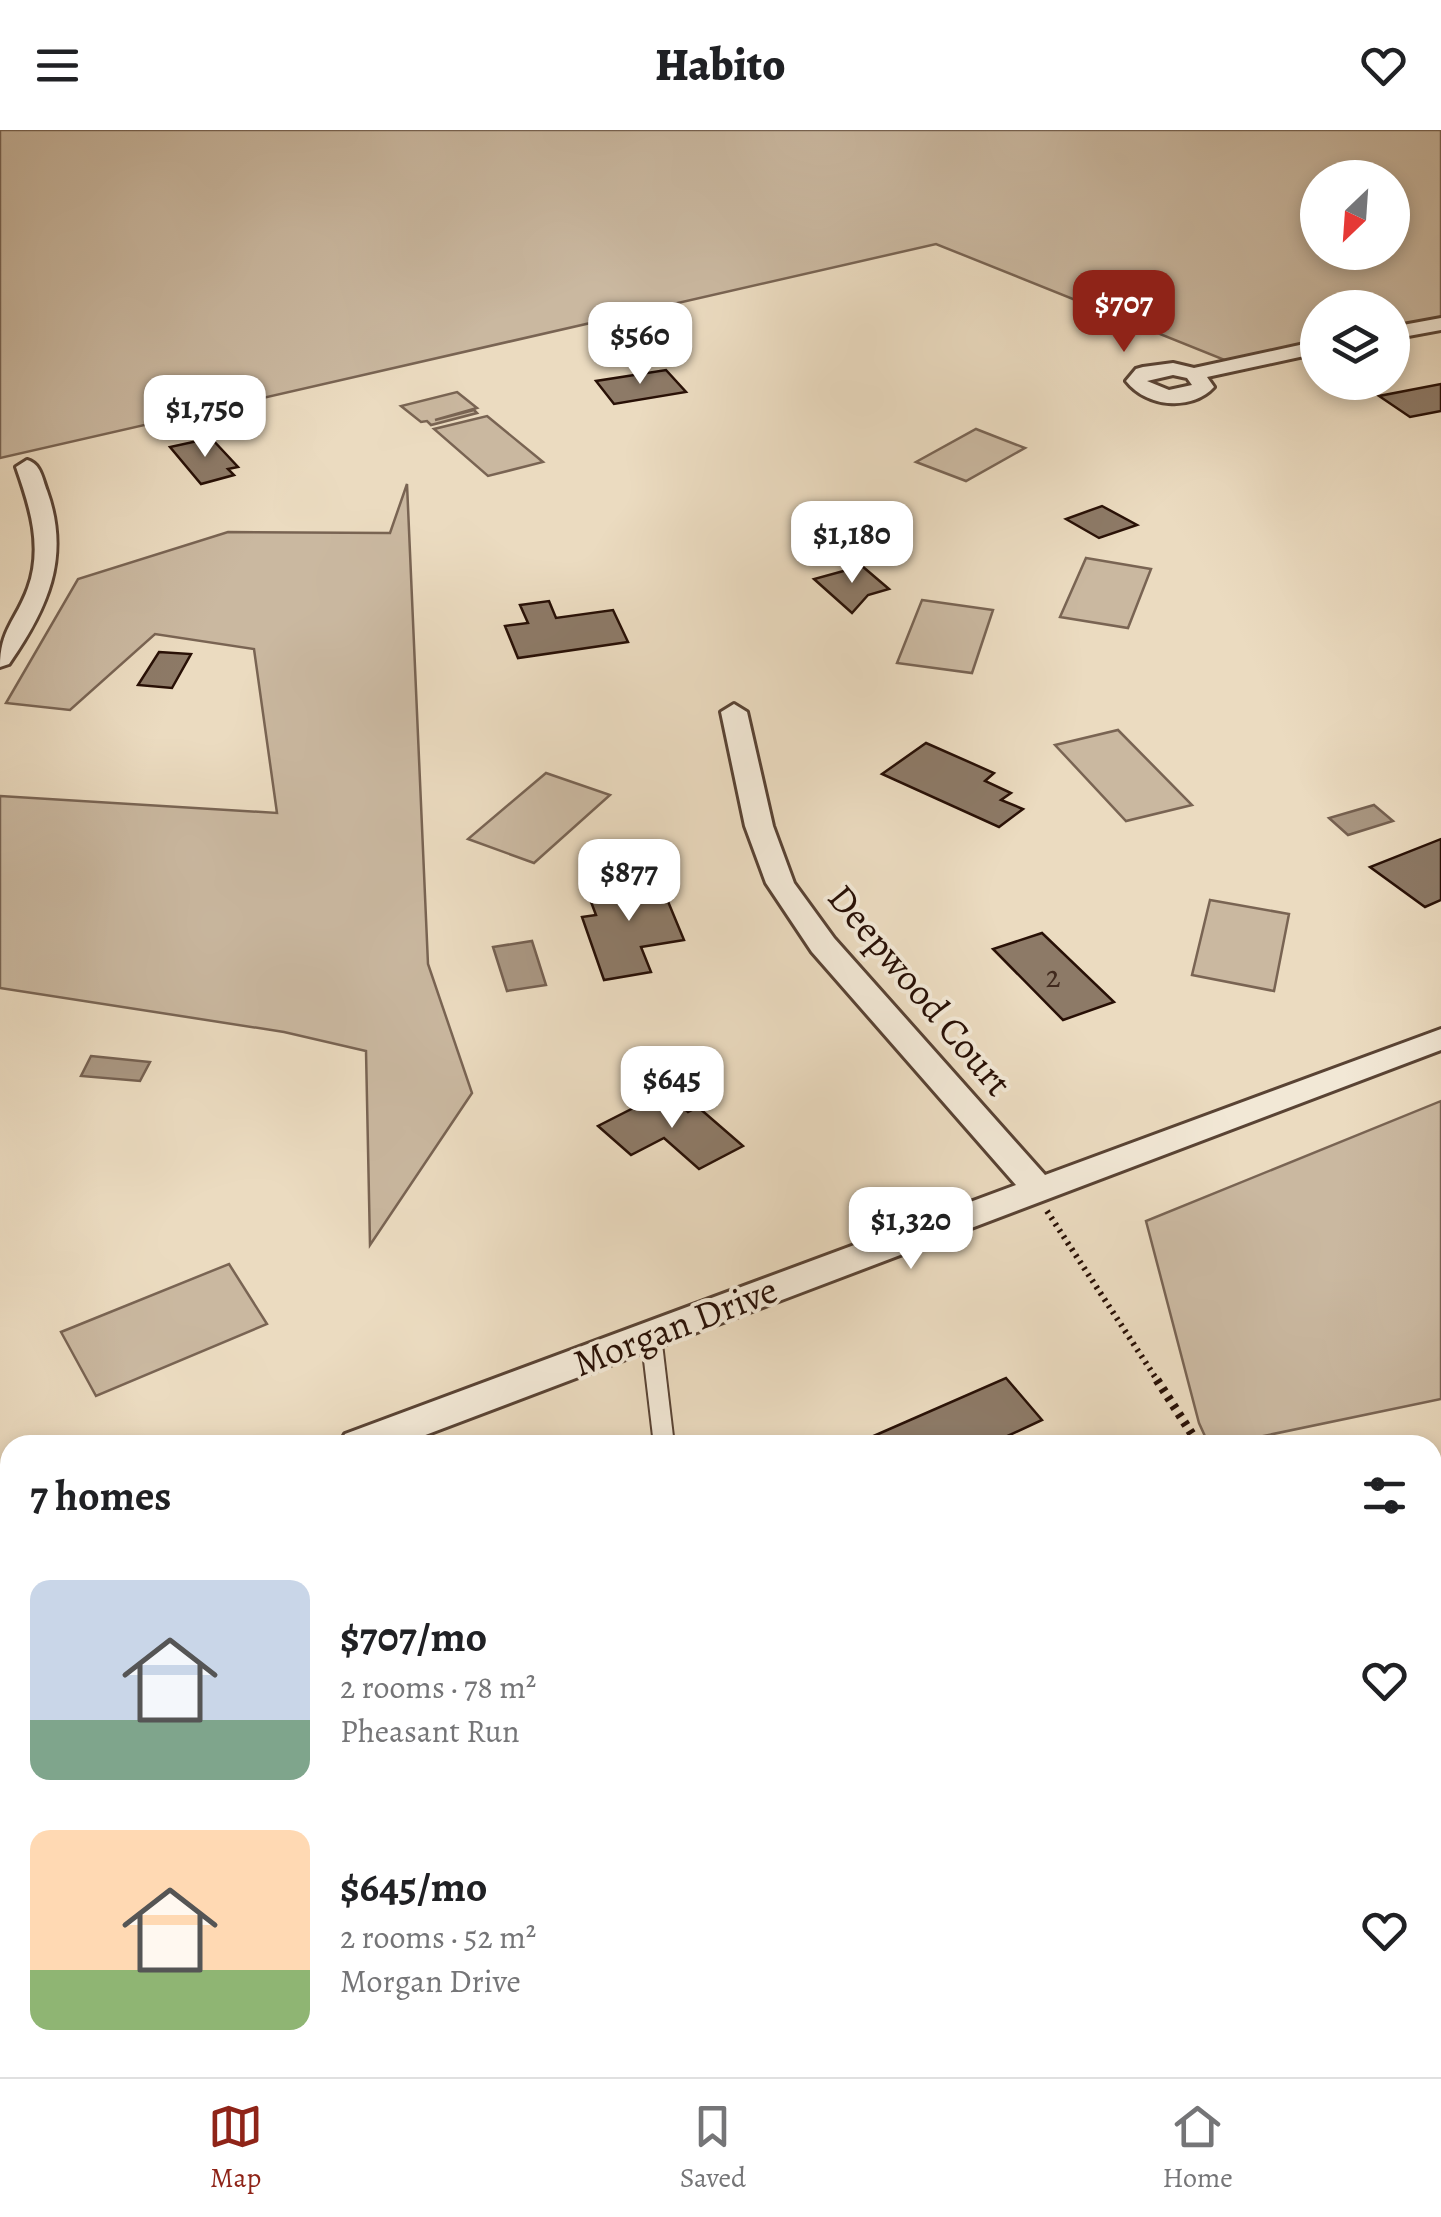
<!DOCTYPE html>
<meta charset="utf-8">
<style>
body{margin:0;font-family:Alegreya,serif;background:#f6f6f6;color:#202124;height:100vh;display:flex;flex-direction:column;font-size:38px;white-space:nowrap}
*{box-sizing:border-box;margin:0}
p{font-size:32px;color:#757577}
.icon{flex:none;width:55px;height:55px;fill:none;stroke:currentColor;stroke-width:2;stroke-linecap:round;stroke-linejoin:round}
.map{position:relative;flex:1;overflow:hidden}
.panel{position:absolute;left:0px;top:1305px;width:1442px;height:642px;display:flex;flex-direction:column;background:#fff;border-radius:30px 30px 0 0;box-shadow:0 5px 15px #0003}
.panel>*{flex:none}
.needle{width:65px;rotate:205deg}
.fabs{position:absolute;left:1300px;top:30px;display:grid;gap:20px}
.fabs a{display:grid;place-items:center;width:110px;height:110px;border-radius:50%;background:#fff;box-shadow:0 5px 15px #0003;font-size:50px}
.price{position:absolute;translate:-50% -85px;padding:0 22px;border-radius:20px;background:#fff;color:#222;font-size:32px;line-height:65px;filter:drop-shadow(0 2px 5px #0008)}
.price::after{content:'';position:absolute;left:50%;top:60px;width:30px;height:22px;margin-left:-15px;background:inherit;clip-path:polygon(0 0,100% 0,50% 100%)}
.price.on{background:#8f2418;color:#fff}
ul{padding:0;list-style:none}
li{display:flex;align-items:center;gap:30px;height:250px;padding:0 30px}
li span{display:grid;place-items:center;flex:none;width:280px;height:200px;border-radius:20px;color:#555}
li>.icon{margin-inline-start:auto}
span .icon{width:120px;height:120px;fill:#fffc;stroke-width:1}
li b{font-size:42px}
h2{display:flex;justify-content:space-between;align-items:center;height:120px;padding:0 30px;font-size:42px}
header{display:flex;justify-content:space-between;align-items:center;height:130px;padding:0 30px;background:#fff;font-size:45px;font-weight:800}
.tab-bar{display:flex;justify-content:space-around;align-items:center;height:140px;border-top:2px solid #e0e0e0;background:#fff;font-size:28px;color:#757577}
.tab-bar a{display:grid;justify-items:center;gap:5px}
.tab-bar .on{color:#8f2418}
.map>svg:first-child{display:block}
.green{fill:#cab8a0;stroke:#796453;stroke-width:2.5;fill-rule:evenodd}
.water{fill:#a99681;stroke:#756050;stroke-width:2.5}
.building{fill:#8d7a67;stroke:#281006;stroke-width:2.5}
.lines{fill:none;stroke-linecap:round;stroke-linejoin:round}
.lane-casing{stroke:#594334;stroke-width:4}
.street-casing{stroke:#594334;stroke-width:6}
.path-far1{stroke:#281006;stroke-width:6;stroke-dasharray:2.5 5;stroke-linecap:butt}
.path{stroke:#281006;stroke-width:9;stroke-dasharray:4 6;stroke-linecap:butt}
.lane{fill:#f2e8d6;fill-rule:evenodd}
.street{fill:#f2e8d6;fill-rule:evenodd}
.labels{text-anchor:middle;stroke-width:8;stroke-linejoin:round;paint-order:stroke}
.number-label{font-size:32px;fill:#412a1e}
.street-label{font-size:38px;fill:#281006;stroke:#f2e8d6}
</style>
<header><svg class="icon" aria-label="menu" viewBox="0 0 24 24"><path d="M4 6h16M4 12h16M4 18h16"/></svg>Habito<svg class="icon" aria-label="heart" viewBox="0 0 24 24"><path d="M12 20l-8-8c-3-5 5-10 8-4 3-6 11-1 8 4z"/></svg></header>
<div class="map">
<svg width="1441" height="1947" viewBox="0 0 1441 1947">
<rect width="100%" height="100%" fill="#ebdbc0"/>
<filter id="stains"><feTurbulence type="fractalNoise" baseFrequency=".002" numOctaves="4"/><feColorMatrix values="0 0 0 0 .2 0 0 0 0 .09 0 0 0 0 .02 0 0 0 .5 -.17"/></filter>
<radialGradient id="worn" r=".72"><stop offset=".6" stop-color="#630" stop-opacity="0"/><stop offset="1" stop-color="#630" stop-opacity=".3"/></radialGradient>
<g class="green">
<path d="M 0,0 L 1441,0 L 1441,194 L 1393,203 L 1392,178 L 1318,178 L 1317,217 L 1232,233 L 936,114 L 0,328 ZM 1318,48 L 1392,48 L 1392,122 L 1318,122 Z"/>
<path d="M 457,262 L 477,278 L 435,290 L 474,280 L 477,283 L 431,295 L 427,291 L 421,292 L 401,276 Z"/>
<path d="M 487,286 L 543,332 L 488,346 L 434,299 Z"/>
<path d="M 976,299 L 1025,318 L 966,351 L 916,332 Z"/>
<path d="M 407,354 L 428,834 L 472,963 L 370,1115 L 366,921 L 284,902 L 0,858 L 0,666 L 277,683 L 254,519 L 155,504 L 70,580 L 6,573 L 78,449 L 228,402 L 390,403 Z"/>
<path d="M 1086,428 L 1151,439 L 1128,498 L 1060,487 Z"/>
<path d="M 922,470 L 993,480 L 972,543 L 897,533 Z"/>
<path d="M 1118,600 L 1192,675 L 1126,691 L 1055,615 Z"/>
<path d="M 546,643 L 610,665 L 534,733 L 468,709 Z"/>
<path d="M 1210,770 L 1289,784 L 1274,861 L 1192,845 Z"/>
<path d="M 1441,971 L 1441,1269 L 1249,1309 L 1251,1315 L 1209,1315 L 1199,1293 L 1146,1091 Z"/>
<path d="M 229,1134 L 267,1194 L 96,1266 L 61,1202 Z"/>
<path d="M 1433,1652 L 1441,1668 L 1441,1947 L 1271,1947 L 1283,1938 L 1432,1938 L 1432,1821 L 1438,1816 L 1432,1803 Z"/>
</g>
<g class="water">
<path d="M 1374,675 L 1393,691 L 1348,705 L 1329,688 Z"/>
<path d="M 532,811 L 546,855 L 507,861 L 493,817 Z"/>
<path d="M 91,926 L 150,932 L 140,951 L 81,946 Z"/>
</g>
<g class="building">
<path d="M 666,240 L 686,262 L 614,274 L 596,251 Z"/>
<path d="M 1441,254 L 1441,281 L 1410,287 L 1379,266 Z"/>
<path d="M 211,308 L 238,337 L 228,339 L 234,345 L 201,354 L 170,317 Z"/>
<path d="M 1102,376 L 1137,395 L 1099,408 L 1066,389 Z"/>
<path d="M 862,436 L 889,459 L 868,465 L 852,483 L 814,449 Z"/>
<path d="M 549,471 L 556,488 L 613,480 L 628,512 L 518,528 L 505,496 L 528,493 L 520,475 Z"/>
<path d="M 159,522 L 191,524 L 172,558 L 138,555 Z"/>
<path d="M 926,613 L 994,643 L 985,651 L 1011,663 L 1001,670 L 1023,679 L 999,697 L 882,644 Z"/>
<path d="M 1441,709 L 1441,770 L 1425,777 L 1370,737 Z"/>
<path d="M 657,745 L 684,810 L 641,817 L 651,842 L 604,850 L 582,787 L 596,785 L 585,756 Z"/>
<path d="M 1042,803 L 1114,872 L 1063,890 L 993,819 Z"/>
<path d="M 665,962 L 688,982 L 698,977 L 743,1016 L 699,1039 L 664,1008 L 631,1025 L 598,996 Z"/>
<path d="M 1006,1248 L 1042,1290 L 988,1315 L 853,1315 Z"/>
</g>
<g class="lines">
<defs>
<path id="lane" d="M 651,1198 L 658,1200 L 661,1205 L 674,1315 L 654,1315 L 641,1205 L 644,1200 Z"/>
<g id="street">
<path d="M 1441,188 L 1441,200 L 1392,209 L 1392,197 Z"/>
<path d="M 1318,211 L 1318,223 L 1207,247 L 1214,257 C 1191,282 1146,277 1126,251 L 1136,239 L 1143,237 L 1173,233 L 1194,238 ZM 1173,245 L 1187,248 L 1192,255 L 1169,260 L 1147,251 Z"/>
<path d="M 27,330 C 41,334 42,348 47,361 C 71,428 47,479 9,534 L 0,537 C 0,499 16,491 28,458 C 43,417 30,377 16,337 Z"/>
<path d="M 734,574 L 747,582 L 773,696 L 794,753 L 834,808 L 1045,1045 L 1441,899 L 1441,920 L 399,1315 L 339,1315 L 345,1304 L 1016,1055 L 812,822 L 766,753 L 745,696 L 721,582 Z"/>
<rect x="0" y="1386" width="10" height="32"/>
</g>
</defs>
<use href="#lane" class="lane-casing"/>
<use href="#street" class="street-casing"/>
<path class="path-far1" d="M 1047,1081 L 1159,1253"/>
<g class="path">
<path d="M 1157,1250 L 1199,1315"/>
<path d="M 1432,1673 L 1441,1686"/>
<path d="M 1421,1947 L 1441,1938"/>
</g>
<use href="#lane" class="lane"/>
<use href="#street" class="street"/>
</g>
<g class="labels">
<g class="number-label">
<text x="1053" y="857">2</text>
</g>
<g class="street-label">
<text transform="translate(920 860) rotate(50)" y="13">Deepwood Court</text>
<text transform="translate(675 1196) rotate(-21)" y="13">Morgan Drive</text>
</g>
</g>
<rect width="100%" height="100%" filter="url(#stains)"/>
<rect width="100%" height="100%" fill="url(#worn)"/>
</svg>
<div class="fabs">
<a><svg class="needle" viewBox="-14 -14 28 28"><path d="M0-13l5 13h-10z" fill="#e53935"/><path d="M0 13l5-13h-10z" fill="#757577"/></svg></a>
<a><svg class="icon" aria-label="layers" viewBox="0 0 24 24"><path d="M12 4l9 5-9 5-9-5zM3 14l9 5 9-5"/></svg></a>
</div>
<b class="price on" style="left:1124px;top:225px">$707</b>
<b class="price" style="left:640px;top:257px">$560</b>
<b class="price" style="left:205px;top:330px">$1,750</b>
<b class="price" style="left:852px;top:456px">$1,180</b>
<b class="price" style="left:629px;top:794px">$877</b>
<b class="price" style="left:672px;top:1001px">$645</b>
<b class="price" style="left:911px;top:1142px">$1,320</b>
<section class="panel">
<h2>7 homes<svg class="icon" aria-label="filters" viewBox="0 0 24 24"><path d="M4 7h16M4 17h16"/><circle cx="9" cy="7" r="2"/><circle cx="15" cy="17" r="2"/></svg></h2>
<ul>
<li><span style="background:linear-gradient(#c9d6e8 70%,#7fa58c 0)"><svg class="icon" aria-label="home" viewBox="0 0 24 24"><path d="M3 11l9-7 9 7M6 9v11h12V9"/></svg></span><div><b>$707/mo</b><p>2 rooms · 78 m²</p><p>Pheasant Run</p></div><svg class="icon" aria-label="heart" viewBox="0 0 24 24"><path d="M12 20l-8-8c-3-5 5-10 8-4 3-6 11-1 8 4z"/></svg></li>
<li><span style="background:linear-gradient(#ffd9b3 70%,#8fb573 0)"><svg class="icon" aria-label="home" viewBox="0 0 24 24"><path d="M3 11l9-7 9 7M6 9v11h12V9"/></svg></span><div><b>$645/mo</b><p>2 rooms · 52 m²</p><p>Morgan Drive</p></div><svg class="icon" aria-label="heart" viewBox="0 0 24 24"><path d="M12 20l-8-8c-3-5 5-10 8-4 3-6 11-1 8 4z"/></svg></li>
</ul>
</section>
</div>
<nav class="tab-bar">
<a class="on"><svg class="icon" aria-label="map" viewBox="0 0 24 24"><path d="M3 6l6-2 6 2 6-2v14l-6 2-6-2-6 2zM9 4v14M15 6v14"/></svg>Map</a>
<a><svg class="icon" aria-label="saved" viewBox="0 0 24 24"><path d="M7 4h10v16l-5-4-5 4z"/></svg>Saved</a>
<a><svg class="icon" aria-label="home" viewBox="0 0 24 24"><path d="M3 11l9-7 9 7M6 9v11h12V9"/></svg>Home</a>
</nav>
